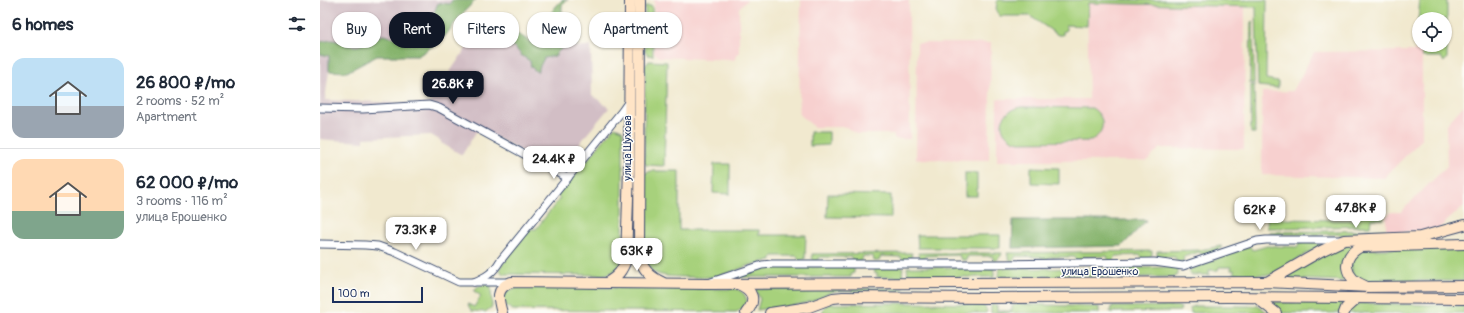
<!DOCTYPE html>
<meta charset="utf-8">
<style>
body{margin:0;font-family:Pangolin,sans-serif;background:#f2f2f3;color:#1f2937;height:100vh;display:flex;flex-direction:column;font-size:15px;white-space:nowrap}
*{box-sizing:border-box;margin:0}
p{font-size:13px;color:#747a83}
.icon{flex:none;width:22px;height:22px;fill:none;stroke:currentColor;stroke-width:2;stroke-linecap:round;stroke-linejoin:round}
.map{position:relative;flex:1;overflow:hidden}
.panel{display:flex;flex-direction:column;background:#fff;width:320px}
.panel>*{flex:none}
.guide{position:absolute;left:12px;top:12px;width:380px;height:36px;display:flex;gap:8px}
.tools{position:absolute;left:1092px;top:12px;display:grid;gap:8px}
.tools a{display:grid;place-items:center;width:40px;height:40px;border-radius:50%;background:#fff;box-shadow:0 1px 3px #0004;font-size:20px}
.scale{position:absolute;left:12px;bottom:10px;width:91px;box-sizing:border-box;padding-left:4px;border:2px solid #1b2f5e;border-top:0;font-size:11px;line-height:14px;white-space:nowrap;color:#1b2f5e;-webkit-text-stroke:3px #fdfcf7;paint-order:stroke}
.price{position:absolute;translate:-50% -34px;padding:0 9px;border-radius:8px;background:#fff;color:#222;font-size:13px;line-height:26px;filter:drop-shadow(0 1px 2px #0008)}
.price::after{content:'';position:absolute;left:50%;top:24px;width:12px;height:9px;margin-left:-6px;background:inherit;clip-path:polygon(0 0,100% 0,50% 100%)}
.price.on{background:#111827;color:#fff}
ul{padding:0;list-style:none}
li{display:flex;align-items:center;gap:12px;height:100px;padding:0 12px}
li+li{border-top:1px solid #e0e1e3}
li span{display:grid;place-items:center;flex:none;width:112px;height:80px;border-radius:12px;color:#555}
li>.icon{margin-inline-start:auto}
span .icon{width:48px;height:48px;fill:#fffc;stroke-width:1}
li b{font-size:17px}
h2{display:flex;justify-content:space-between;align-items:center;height:48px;padding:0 12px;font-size:17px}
.tag{padding:0 14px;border-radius:16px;background:#fff;box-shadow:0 1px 3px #0004;font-size:14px;line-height:36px}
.tag.on{background:#111827;color:#fff}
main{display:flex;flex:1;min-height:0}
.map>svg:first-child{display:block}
.built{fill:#f7d0cf}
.industrial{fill:#d2bec5}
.green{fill:#a7d17c;stroke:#61806d}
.forest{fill:#85b36c;stroke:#507165}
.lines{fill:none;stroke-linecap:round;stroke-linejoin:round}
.minor-casing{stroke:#3b4b6f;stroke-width:9}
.secondary-casing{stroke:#3b4b6f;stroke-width:12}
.minor{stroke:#fff;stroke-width:7}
.secondary{stroke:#ffe4c6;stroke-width:10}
.labels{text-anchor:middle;stroke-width:3;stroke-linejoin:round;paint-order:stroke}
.street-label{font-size:11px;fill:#1b2f5e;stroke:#fdfcf7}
</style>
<main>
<section class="panel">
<h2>6 homes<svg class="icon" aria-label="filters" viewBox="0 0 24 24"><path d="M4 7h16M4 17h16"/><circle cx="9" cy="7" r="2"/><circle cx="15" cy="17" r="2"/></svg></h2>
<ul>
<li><span style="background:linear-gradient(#bfe0f5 60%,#9aa5b1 0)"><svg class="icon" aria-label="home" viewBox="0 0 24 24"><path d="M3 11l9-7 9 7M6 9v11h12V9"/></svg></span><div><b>26 800 ₽/mo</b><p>2 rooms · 52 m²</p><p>Apartment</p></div></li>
<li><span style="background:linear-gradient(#ffd9b3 65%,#7fa58c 0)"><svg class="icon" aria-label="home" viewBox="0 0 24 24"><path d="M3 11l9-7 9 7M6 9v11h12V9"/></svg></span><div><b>62 000 ₽/mo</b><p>3 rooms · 116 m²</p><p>улица Ерошенко</p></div></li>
</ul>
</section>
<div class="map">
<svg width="1144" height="313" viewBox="0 0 1144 313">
<rect width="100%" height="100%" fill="#fdfcf7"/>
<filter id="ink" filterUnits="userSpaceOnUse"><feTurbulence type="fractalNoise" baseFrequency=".025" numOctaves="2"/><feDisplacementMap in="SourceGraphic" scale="8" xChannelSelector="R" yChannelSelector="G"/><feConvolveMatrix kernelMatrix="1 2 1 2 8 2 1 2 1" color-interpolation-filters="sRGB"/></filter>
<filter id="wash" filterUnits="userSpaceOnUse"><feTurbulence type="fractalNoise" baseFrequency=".012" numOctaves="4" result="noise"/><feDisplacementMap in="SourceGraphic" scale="16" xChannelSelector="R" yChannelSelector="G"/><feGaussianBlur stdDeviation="0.9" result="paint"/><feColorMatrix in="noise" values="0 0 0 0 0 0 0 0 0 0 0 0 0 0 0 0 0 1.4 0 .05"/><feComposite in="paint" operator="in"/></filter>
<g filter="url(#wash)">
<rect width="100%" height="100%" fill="#f1e9cf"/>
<g class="built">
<path d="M 334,0 L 427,0 L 419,8 L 419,52 L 414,60 L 339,57 L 334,52 Z"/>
<path d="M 481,0 L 589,0 L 590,139 L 575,139 L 573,134 L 536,134 L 526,127 L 494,127 L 479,114 Z"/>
<path d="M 767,3 L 925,7 L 924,149 L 840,148 L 827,161 L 677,161 L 677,99 L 769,99 Z"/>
<path d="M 597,43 L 671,43 L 669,160 L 596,159 Z"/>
<path d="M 1102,51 L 1102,139 L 1064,178 L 942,175 L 942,92 L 973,91 L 994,52 Z"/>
<path d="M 1144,105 L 1144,206 L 1118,229 L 1073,233 L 1066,229 L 1066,217 L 1071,212 L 1081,212 L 1127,166 L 1126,125 Z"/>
</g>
<g class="industrial">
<path d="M 0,0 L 132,0 L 131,4 L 118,3 L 113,15 L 92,34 L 80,39 L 63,35 L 54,38 L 48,37 L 44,43 L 36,47 L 26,45 L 27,43 L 11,41 L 0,42 Z"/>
<path d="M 154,37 L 174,42 L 221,48 L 271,46 L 272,95 L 289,108 L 267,134 L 241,169 L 220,161 L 162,130 L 156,132 L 142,155 L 121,143 L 121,141 L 111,135 L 44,138 L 44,142 L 10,140 L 0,139 L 0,54 L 9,56 L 9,71 L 5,100 L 111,104 L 111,99 Z"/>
</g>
<g class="green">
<path d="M 677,0 L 947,0 L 946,79 L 952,80 L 952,81 L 958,82 L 958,88 L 938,86 L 936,7 L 768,3 L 767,26 L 746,25 L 746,31 L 743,31 L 743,35 L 738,35 L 710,16 L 680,16 L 676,11 Z"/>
<path d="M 1099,0 L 1127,0 L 1127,58 L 1124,62 L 1121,57 L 1102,57 L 1102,51 L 1100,45 L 1125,45 L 1125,19 L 1099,19 L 1099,44 C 1093,29 1101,15 1099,0 Z"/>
<path d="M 325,6 L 332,6 L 333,56 L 328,55 L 325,51 Z"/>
<path d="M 933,21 L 934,83 L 930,83 L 931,22 Z"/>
<path d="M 329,61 L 347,62 L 344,166 L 326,165 L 324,162 L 325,66 Z"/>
<path d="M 931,85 L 934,85 L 935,133 L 931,133 Z"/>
<path d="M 701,107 L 772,108 C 786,117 786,132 771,141 L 699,142 C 675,136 677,111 701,107 Z"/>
<path d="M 295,127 L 302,130 L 303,132 L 303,246 C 303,265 299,274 279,275 L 183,274 L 180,270 L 181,266 L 210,229 L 216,229 L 240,198 L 237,196 Z"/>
<path d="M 490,132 L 509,132 L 509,145 L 490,146 Z"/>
<path d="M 394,164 L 410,164 L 410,194 L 393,193 Z"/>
<path d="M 711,167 L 739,168 L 739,184 L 711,183 Z"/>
<path d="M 331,171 L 359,171 L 359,230 L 439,230 L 439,235 L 486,235 L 485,259 L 479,261 L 477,256 L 453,256 L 451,261 C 430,262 413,274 392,277 C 384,278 373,277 365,277 C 345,276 326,278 324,252 L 324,177 L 325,173 Z"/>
<rect x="645" y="173" width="12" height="23"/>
<path d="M 508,194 L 571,195 L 571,218 L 507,217 Z"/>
<path d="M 948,208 L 953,209 L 953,219 L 1037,220 L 1038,214 L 1065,214 L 1065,216 L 1063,219 L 1051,219 L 1050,226 L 947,228 Z"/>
<path d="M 1065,230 L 1064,233 L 1059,235 L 953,234 L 949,232 Z"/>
<path d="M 597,235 L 680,235 L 680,248 L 598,248 Z"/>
<path d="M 980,242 L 1007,242 L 950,275 L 914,274 L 914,270 L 911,270 L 911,267 L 899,267 L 898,270 L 889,270 L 889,275 L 871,275 L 868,272 L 871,269 L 930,246 L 933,250 L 947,246 L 978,247 Z"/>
<path d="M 1038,242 L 1032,247 L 1031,281 L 966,279 L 966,276 L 1020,246 Z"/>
<path d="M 901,246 L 902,248 L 884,256 L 879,252 L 863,257 L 864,261 L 857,262 L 855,257 L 843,257 L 841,261 L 837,257 L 837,251 L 880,250 Z"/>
<path d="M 1144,246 L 1144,281 L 1044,281 L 1033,276 L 1031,257 L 1038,250 Z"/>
<path d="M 832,251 L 832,255 L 828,259 L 823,260 L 820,255 L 796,256 L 793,261 L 789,261 L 787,256 L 762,257 L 760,261 L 756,261 L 754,257 L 729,257 L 727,261 L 723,261 L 721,257 L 696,256 L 693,261 L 689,259 L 687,253 Z"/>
<path d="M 592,253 L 591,258 L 588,261 L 583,260 L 581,257 L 561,256 L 559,261 L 554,261 L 553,256 L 543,256 L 541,261 L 533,261 L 531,257 L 500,257 L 497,261 L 494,261 L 492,258 L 492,254 Z"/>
<path d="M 598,253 L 682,253 L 681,256 L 677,260 L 674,261 L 672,256 L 648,256 L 646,260 L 641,260 L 639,255 L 605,256 L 602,261 L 599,259 Z"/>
<path d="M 554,266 L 583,267 L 582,277 L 557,277 L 557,273 L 554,273 Z"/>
<path d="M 447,267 L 534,267 L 534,273 L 531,274 L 531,277 L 414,277 Z"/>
<path d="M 587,267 L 674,268 L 674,277 L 588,277 Z"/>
<path d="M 851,267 L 858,270 L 858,274 L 857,276 L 850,277 L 679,277 L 679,268 L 781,269 Z"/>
<path d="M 166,284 L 171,286 L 172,307 L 165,312 L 152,311 L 149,307 L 148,304 L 154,307 L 161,296 L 154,291 L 157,287 Z"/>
<path d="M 201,287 L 415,289 C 422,290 426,295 427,302 L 422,309 L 416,312 L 193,310 C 174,301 184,289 201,287 Z"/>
<path d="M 583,288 L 583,291 L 515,291 C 506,293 500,299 492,301 C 475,307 455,307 437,310 L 440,299 L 435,289 Z"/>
<path d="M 953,302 L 1027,303 L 1020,313 L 960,313 L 950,304 Z"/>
<path d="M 588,303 L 661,304 L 665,307 L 667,311 L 666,313 L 502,313 L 505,306 L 509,304 Z"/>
<path d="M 1041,303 L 1144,306 L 1144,313 L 1026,313 L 1032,307 Z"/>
<path d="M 673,304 L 677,306 L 677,311 L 692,311 L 692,306 L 697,304 L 779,307 L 779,313 L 671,313 L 671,306 Z"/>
<path d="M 857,306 L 861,308 L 860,311 L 790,312 L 791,307 Z"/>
<path d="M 874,306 L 938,306 L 948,313 L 871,313 L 870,308 Z"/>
</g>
<g class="forest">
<path d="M 132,0 L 156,0 L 140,16 L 126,35 L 114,45 L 98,56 L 57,56 L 27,72 L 9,71 L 9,56 L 0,54 L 0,42 L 12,40 L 27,43 L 26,45 C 39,47 41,47 48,37 L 54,38 L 63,35 L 80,39 L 92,34 L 113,15 L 118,3 L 130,4 Z"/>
<path d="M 242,0 L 248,0 L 242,5 L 242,12 L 246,15 L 254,15 C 259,28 265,34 256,46 C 245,47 241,46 235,56 L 224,58 L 217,72 L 211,67 L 210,61 L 202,56 L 194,46 L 186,48 L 181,44 L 180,41 L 188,34 C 202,33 202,38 213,43 C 230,35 224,32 229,18 C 231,11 237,5 242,0 Z"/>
<path d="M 693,220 L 827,220 L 802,246 L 692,248 Z"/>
</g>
</g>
<g filter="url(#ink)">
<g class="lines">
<defs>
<g id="minor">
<path d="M 0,108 L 43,109 L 109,105 L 119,108 L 248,178"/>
<path d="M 0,244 L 45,245 L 58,246 L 75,252 L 139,282 L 191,282"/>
<path d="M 154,282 C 166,277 173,273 180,261 L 302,111 L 309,101"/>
<path d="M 391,282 L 442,265 L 452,264 L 676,264 L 834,262 L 863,266 L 937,241 L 946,240 L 1021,240"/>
</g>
<g id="secondary">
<path d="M 320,0 L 319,256 C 322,268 330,277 342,282"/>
<path d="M 288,282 C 298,276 302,271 306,260 L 309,168 L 310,0"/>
<path d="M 947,282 L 1001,251 L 1024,240 L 1100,237 L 1144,225"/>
<path d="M 418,284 C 433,290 437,300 426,313"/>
<path d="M 1045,286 C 1024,278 1020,258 1040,247 L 1144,244"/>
<path d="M 937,298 L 956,313"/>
<path d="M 182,313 C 178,299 175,289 191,282 L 388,284 L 947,282 L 1048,287 L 1144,286"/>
<path d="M 450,313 L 489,307 L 513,298 L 523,297 L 667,298 L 910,297 L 1144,299"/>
<path d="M 1024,313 L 1026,308 L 1037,298"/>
</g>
</defs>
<use href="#minor" class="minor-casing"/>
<use href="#secondary" class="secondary-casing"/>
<use href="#minor" class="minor"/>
<use href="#secondary" class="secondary"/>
</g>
</g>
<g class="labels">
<g class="street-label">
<text transform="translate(307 148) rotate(-90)" y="4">улица Шухова</text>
<text x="780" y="275">улица Ерошенко</text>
</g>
</g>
</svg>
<div class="tools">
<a><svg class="icon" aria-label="locate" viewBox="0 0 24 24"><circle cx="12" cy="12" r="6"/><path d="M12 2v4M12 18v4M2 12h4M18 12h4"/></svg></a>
</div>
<div class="scale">100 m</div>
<b class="price on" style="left:133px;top:105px">26.8K ₽</b>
<b class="price" style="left:234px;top:180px">24.4K ₽</b>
<b class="price" style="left:1036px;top:229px">47.8K ₽</b>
<b class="price" style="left:940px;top:231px">62K ₽</b>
<b class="price" style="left:96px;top:251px">73.3K ₽</b>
<b class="price" style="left:317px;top:272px">63K ₽</b>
<div class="guide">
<a class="tag">Buy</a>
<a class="tag on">Rent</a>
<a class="tag">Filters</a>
<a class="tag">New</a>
<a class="tag">Apartment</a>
</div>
</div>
</main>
